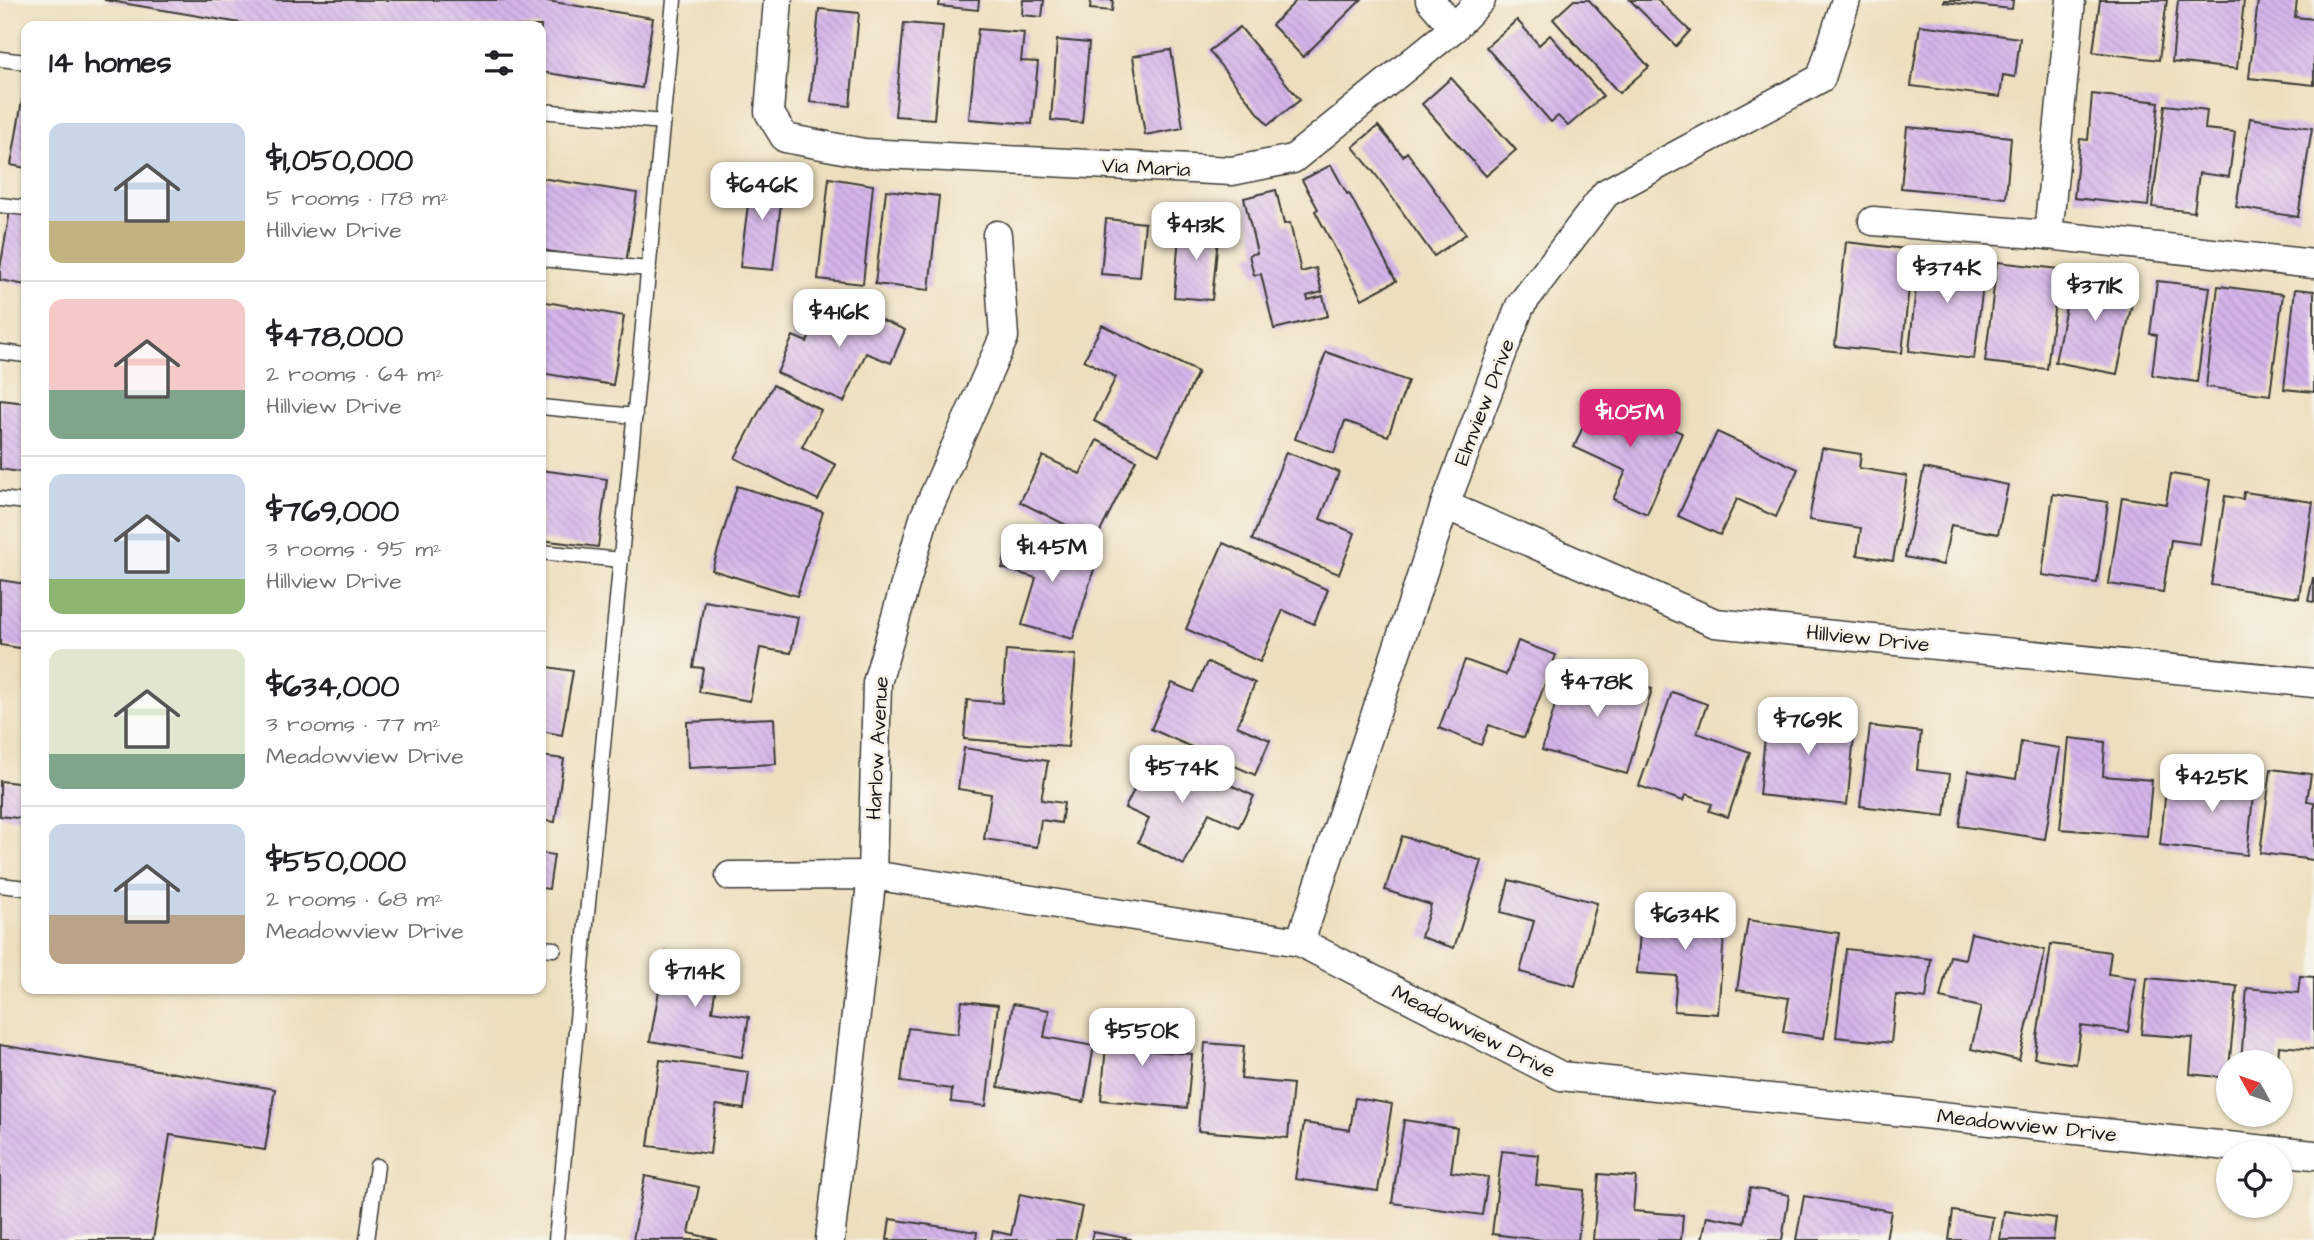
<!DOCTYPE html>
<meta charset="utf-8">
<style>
body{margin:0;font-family:"Architects Daughter",sans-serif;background:#f2f2f2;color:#202124;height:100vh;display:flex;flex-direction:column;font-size:26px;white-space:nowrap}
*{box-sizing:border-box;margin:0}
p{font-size:23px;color:#757577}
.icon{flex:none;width:38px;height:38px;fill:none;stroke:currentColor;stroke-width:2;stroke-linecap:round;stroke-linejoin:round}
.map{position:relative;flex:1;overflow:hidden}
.details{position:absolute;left:21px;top:21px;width:525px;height:973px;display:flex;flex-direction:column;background:#fff;border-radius:14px;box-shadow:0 2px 5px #0004}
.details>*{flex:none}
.needle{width:46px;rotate:310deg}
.tools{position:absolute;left:2216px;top:1050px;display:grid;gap:14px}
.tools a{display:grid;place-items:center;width:77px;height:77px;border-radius:50%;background:#fff;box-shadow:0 2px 5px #0004;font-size:35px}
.price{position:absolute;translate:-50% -60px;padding:0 16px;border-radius:14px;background:#fff;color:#222;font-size:23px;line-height:46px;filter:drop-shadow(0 2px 4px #0008)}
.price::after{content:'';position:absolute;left:50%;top:42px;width:21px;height:16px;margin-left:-10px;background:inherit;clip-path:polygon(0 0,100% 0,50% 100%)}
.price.current{background:#db2777;color:#fff}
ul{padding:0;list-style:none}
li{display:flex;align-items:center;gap:21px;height:175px;padding:0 28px}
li+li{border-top:2px solid #e0e0e0}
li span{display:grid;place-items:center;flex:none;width:196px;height:140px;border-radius:14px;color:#555}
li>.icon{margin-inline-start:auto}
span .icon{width:84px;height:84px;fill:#fffc;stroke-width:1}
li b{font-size:30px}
h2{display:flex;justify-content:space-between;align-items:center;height:84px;padding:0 28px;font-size:30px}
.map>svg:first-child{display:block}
.building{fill:url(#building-back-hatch)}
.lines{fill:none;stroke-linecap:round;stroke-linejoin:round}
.lane-casing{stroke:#3b3934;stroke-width:17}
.street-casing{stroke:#3b3934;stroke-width:31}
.lane{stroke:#fff;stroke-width:14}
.street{stroke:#fff;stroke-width:28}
.labels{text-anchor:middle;stroke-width:6;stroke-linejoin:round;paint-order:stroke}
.street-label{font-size:21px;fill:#1c1c1c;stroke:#f7f3e8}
</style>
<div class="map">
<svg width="2314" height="1240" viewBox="0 0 2314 1240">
<defs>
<pattern id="building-back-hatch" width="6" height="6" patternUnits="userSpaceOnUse" patternTransform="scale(1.75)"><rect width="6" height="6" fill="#d4b4ea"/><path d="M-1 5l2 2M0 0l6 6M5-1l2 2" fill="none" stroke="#b59ac8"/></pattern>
</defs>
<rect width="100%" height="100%" fill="#f7f3e8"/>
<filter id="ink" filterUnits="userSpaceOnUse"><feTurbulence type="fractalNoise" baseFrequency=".0143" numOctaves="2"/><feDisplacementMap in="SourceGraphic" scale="14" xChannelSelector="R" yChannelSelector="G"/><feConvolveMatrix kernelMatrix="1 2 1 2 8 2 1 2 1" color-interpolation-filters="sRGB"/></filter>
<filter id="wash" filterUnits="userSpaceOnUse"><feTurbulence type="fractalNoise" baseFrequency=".00686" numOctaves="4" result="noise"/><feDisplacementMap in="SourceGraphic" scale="28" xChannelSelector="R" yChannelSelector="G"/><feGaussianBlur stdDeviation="1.57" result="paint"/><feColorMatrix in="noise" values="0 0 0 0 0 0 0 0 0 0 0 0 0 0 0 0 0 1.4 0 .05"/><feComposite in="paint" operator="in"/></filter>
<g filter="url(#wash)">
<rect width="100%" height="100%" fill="#eddfbd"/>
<g id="blocks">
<g class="building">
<path d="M 104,0 L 541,0 L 653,18 L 642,88 L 541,72 L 541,26 L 258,26 Z"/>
<path d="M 940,0 L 979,0 L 978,10 L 939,6 Z"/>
<path d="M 1023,0 L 1044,0 L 1042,17 L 1022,15 Z"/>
<path d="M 1091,0 L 1113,0 L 1112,11 L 1090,9 Z"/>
<path d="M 1297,0 L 1361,0 L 1303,57 L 1272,25 Z"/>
<path d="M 1574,0 L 1589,0 L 1649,67 L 1619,93 L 1553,19 Z"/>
<path d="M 1630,0 L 1658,0 L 1690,31 L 1676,46 Z"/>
<path d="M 1944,0 L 2013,0 L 2012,9 L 1944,2 Z"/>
<path d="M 2100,0 L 2167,0 L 2159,60 L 2093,52 Z"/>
<path d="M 2178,0 L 2244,0 L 2237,69 L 2172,62 Z"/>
<path d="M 2258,0 L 2297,0 L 2295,17 L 2314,19 L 2314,85 L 2249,78 Z"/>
<path d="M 819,9 L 859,13 L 850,106 L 810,102 Z"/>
<path d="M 1517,20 L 1539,45 L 1550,35 L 1603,96 L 1568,126 L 1558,116 L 1551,122 L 1486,47 Z"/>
<path d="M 904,23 L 943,26 L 934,119 L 895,116 Z"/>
<path d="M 1920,25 L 2020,38 L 2015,77 L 2003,75 L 2000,97 L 1911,86 Z"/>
<path d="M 1240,27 L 1300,100 L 1268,125 L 1209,51 Z"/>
<path d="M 978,29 L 1024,33 L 1021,61 L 1038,62 L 1032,124 L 969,119 Z"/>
<path d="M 1057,40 L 1089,43 L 1082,123 L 1051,120 Z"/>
<path d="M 1171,50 L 1183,128 L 1145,135 L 1133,56 Z"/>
<path d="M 1451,78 L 1516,150 L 1486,176 L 1422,104 Z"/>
<path d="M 2092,94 L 2159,102 L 2148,206 L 2074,198 L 2080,139 L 2088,140 Z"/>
<path d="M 23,95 L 26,96 L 26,168 L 11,165 Z"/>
<path d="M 2165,105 L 2207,110 L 2205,129 L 2235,132 L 2229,177 L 2199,173 L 2194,212 L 2152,207 Z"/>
<path d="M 2250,118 L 2312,128 L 2298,217 L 2236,207 Z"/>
<path d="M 1378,126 L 1403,156 L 1407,152 L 1466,234 L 1434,256 L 1376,175 L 1353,147 Z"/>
<path d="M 1907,127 L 2011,137 L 2006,198 L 1901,188 Z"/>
<path d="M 1331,165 L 1347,194 L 1349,193 L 1396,281 L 1362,299 L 1315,211 L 1318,209 L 1302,180 Z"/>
<path d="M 752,173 L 784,177 L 773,270 L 740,267 Z"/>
<path d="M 541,178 L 637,193 L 626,263 L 541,250 Z"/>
<path d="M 829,178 L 873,185 L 863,284 L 818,279 Z"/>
<path d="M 886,190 L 939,196 L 929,290 L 875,284 Z"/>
<path d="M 1276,190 L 1284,224 L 1290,223 L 1301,272 L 1316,268 L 1322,292 L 1307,296 L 1308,300 L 1323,296 L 1328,316 L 1274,329 L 1261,274 L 1254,275 L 1249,255 L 1257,253 L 1244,198 Z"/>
<path d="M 10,211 L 26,213 L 26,285 L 0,280 L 0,269 Z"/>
<path d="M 1106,219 L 1145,223 L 1140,277 L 1101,274 Z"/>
<path d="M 1180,222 L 1219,228 L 1212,300 L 1174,297 Z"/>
<path d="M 1846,242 L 1913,250 L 1902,353 L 1835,346 Z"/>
<path d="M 1920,252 L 1986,260 L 1974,359 L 1909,351 Z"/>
<path d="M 1997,262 L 2059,269 L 2047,369 L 1985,362 Z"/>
<path d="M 2073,272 L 2136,284 L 2117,374 L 2055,362 Z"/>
<path d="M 2157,281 L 2210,287 L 2197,382 L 2152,375 L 2157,335 L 2150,334 Z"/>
<path d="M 2218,286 L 2283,294 L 2270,395 L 2206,387 Z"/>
<path d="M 2295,289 L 2314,291 L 2314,392 L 2284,389 Z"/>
<path d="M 827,296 L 905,330 L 891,363 L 866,353 L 844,402 L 777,373 L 793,336 L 807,342 Z"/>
<path d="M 541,301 L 624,316 L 613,385 L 541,373 Z"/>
<path d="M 1102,325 L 1198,372 L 1159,454 L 1094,421 L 1116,377 L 1084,360 Z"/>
<path d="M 1326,352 L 1408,381 L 1388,436 L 1345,421 L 1334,453 L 1295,439 Z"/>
<path d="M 773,385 L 821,410 L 802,447 L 836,465 L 818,500 L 735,458 Z"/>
<path d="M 1597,395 L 1682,433 L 1647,514 L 1613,499 L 1626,471 L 1574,447 Z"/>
<path d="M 0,400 L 26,403 L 26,473 L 0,469 Z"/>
<path d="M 1717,432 L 1798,469 L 1776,517 L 1737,499 L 1720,535 L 1678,516 Z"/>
<path d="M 1097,440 L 1136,460 L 1096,540 L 1020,502 L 1043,456 L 1080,474 Z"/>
<path d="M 1822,448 L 1861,454 L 1859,468 L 1907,476 L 1893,561 L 1857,555 L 1861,528 L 1809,520 Z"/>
<path d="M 1286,452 L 1339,472 L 1320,519 L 1355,533 L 1339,574 L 1252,540 Z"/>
<path d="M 1924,468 L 2008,485 L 1998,534 L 1951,525 L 1943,565 L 1905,557 Z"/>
<path d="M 541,470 L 607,479 L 598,547 L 541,540 Z"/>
<path d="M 2171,474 L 2210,480 L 2200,544 L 2171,540 L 2163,592 L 2109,584 L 2122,497 L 2166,504 Z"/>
<path d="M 737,486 L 823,512 L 797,596 L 712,570 Z"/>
<path d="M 2244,492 L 2313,502 L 2299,598 L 2211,585 L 2225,496 L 2243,499 Z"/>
<path d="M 2053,494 L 2108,502 L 2097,583 L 2042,575 Z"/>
<path d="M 1012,534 L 1097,559 L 1073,639 L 1022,625 L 1036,578 L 1002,568 Z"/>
<path d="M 1223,543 L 1328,590 L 1314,624 L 1283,610 L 1260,662 L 1186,629 Z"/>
<path d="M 2313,578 L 2314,578 L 2314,602 L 2308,601 Z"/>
<path d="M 0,580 L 26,584 L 26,649 L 0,645 Z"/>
<path d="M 704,601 L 798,617 L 791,653 L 760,648 L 750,701 L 699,692 L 703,668 L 693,667 Z"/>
<path d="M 1518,641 L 1556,655 L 1524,738 L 1489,725 L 1481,745 L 1439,728 L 1465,660 L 1506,675 Z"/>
<path d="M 1006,650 L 1076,655 L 1068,747 L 964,739 L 967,700 L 1002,703 Z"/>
<path d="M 1207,662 L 1255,683 L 1237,726 L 1270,740 L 1255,775 L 1151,729 L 1172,683 L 1193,692 Z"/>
<path d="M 1567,664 L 1652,689 L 1627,774 L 1542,750 Z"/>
<path d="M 541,666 L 573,671 L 562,735 L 541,731 Z"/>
<path d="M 1672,692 L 1707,704 L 1697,733 L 1750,752 L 1728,817 L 1709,811 L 1712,804 L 1685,795 L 1683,801 L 1639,786 Z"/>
<path d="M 1768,709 L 1856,718 L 1847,805 L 1759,795 Z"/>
<path d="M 774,718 L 776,764 L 688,768 L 687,722 Z"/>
<path d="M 1870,726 L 1921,732 L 1917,770 L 1950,774 L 1945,816 L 1860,806 Z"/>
<path d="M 2069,738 L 2105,742 L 2103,776 L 2152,780 L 2147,836 L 2060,829 Z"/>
<path d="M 2021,742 L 2060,748 L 2045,839 L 1959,826 L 1968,771 L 2016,779 Z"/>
<path d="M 964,748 L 1048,761 L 1041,800 L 1064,803 L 1061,823 L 1041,820 L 1037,847 L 984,839 L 991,794 L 958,789 Z"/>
<path d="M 1154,749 L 1254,796 L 1239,827 L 1209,813 L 1184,865 L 1138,842 L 1149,819 L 1125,808 Z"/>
<path d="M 541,756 L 564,759 L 555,822 L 541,820 Z"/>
<path d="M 2216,764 L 2256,767 L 2247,855 L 2160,845 L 2166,790 L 2212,795 Z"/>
<path d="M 2271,769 L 2311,774 L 2307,801 L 2314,802 L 2314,860 L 2260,853 Z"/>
<path d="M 0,781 L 26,784 L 26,819 L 0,816 Z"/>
<path d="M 1402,836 L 1482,861 L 1454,948 L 1421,937 L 1431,905 L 1385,890 Z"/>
<path d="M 541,853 L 554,855 L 549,889 L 541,888 Z"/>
<path d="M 1509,880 L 1597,903 L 1575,986 L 1520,972 L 1534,921 L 1501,912 Z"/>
<path d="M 1642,903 L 1726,910 L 1718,1014 L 1674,1011 L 1677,976 L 1637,973 Z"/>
<path d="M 1748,920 L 1839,933 L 1824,1038 L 1783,1032 L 1789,998 L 1737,990 Z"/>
<path d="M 1971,933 L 2045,950 L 2019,1060 L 1971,1049 L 1981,1007 L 1940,998 L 1950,956 L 1965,959 Z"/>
<path d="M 2051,944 L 2111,952 L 2108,974 L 2136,978 L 2128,1032 L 2081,1026 L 2076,1064 L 2034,1058 Z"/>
<path d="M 1846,949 L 1931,959 L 1926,999 L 1896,995 L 1891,1043 L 1836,1037 Z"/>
<path d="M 666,952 L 720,961 L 712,1011 L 749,1017 L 742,1057 L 650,1041 Z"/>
<path d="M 2300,976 L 2314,977 L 2314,1049 L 2279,1046 L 2278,1062 L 2241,1062 L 2247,988 L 2298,993 Z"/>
<path d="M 2147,978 L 2237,986 L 2228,1078 L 2190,1074 L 2193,1038 L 2141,1034 Z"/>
<path d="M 962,1001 L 998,1005 L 986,1106 L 951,1102 L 952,1089 L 901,1082 L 908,1028 L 958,1034 Z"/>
<path d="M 1013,1004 L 1049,1010 L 1044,1037 L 1094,1046 L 1084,1102 L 998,1087 Z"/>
<path d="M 1109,1014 L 1144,1017 L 1141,1050 L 1192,1054 L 1187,1108 L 1101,1100 Z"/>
<path d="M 1205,1043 L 1244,1046 L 1241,1079 L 1293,1084 L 1288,1138 L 1198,1131 Z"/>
<path d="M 0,1045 L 275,1089 L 265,1150 L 170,1135 L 153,1240 L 0,1240 Z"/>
<path d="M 660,1060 L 749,1072 L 744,1109 L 716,1105 L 710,1154 L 648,1146 Z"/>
<path d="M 1355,1098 L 1392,1104 L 1378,1191 L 1295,1179 L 1304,1123 L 1350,1130 Z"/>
<path d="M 1404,1120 L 1457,1128 L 1451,1172 L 1488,1177 L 1482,1215 L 1392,1203 Z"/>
<path d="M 1502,1151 L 1539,1155 L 1536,1185 L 1584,1190 L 1578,1240 L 1543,1240 L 1492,1234 Z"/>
<path d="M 1599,1174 L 1636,1177 L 1633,1211 L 1683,1215 L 1681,1240 L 1593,1240 Z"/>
<path d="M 645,1176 L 699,1187 L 689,1233 L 718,1240 L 633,1240 Z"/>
<path d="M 1750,1188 L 1789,1195 L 1782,1240 L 1702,1240 L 1707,1216 L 1744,1223 Z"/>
<path d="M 1020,1194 L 1082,1207 L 1075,1240 L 991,1240 L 993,1231 L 1011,1235 Z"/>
<path d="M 1804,1196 L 1891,1211 L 1886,1240 L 1796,1240 Z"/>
<path d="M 1953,1211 L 1993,1217 L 1989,1240 L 1949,1240 Z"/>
<path d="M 2004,1211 L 2056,1218 L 2053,1240 L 2000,1240 Z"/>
<path d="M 890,1219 L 977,1232 L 976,1240 L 887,1240 Z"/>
<path d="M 1093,1232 L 1131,1239 L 1131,1240 L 1091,1240 Z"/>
</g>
</g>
</g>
<g filter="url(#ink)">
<use href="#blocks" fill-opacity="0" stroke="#3b3934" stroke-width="2"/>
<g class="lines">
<defs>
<g id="lane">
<path d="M 0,59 L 26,62"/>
<path d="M 541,111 L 663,122"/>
<path d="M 0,205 L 26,208"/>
<path d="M 541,259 L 649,269"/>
<path d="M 0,352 L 26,355"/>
<path d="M 541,407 L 635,416"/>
<path d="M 0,499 L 26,502"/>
<path d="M 541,552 L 621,560"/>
<path d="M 0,885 L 26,888"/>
<path d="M 541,948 L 554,949"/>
<path d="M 367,1240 L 377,1166"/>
<path d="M 556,1240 L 674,0"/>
</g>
<g id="street">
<path d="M 778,0 L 769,112 L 785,138 L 864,153 L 1232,171 L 1293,159 L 1454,28 L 1481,0"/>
<path d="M 1430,0 L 1454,28"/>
<path d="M 2071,0 L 2048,235 L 2314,264"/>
<path d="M 1873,221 L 2048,235"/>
<path d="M 1445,505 L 1715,623 L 2314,683"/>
<path d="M 730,876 L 872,875 L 1300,942 L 1561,1076 L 2314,1155"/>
<path d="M 1300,942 L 1445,505 L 1520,306 L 1606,193 L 1821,78 L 1846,0"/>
<path d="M 830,1240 L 872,875 L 877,683 L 924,518 L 1004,337 L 997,235"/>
</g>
</defs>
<use href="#lane" class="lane-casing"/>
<use href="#street" class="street-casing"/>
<use href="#lane" class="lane"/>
<use href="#street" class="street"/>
</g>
</g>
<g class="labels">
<g class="street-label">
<text transform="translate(1146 167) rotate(3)" y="7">Via Maria</text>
<text transform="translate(1484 402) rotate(-69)" y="7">Elmview Drive</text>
<text transform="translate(1868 638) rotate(6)" y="7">Hillview Drive</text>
<text transform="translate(877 748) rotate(-87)" y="7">Harlow Avenue</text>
<text transform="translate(1474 1031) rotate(27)" y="7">Meadowview Drive</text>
<text transform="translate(2027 1125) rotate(6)" y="7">Meadowview Drive</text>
</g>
</g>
</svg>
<div class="tools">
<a><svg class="needle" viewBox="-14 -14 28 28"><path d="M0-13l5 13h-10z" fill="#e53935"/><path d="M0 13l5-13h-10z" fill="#757577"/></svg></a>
<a><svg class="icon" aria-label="locate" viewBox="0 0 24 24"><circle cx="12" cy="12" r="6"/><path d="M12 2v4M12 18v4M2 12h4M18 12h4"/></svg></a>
</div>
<b class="price" style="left:762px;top:222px">$646K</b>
<b class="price" style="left:1196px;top:262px">$413K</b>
<b class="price" style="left:1947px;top:305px">$374K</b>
<b class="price" style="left:2095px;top:323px">$371K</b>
<b class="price" style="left:839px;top:349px">$416K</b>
<b class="price current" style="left:1630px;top:449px">$1.05M</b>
<b class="price" style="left:1052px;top:584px">$1.45M</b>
<b class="price" style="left:1597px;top:719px">$478K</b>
<b class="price" style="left:1808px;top:757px">$769K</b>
<b class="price" style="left:1182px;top:805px">$574K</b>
<b class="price" style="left:2212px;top:814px">$425K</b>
<b class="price" style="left:1685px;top:952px">$634K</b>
<b class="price" style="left:695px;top:1009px">$714K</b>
<b class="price" style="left:1142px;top:1068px">$550K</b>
<section class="details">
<h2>14 homes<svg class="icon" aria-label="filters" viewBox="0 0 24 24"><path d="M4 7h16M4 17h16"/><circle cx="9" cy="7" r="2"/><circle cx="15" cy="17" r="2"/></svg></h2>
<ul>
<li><span style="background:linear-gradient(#c9d6e8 70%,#c2b280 0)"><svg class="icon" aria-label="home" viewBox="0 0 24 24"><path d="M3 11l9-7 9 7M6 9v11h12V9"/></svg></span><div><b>$1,050,000</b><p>5 rooms · 178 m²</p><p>Hillview Drive</p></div></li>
<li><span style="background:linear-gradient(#f6c9c9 65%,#7fa58c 0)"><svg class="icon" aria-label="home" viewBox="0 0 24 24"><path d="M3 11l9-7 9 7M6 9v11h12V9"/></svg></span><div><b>$478,000</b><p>2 rooms · 64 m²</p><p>Hillview Drive</p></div></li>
<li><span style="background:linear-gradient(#c9d6e8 75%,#8fb573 0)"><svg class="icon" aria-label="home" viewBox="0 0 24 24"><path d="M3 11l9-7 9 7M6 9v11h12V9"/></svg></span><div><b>$769,000</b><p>3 rooms · 95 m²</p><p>Hillview Drive</p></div></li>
<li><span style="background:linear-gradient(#dfe7d0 75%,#7fa58c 0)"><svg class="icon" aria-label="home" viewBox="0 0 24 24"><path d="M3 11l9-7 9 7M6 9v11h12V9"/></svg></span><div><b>$634,000</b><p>3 rooms · 77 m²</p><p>Meadowview Drive</p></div></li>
<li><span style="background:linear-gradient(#c9d6e8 65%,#b9a48a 0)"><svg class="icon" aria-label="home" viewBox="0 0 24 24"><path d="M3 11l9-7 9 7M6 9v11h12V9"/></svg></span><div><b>$550,000</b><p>2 rooms · 68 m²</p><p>Meadowview Drive</p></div></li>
</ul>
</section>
</div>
